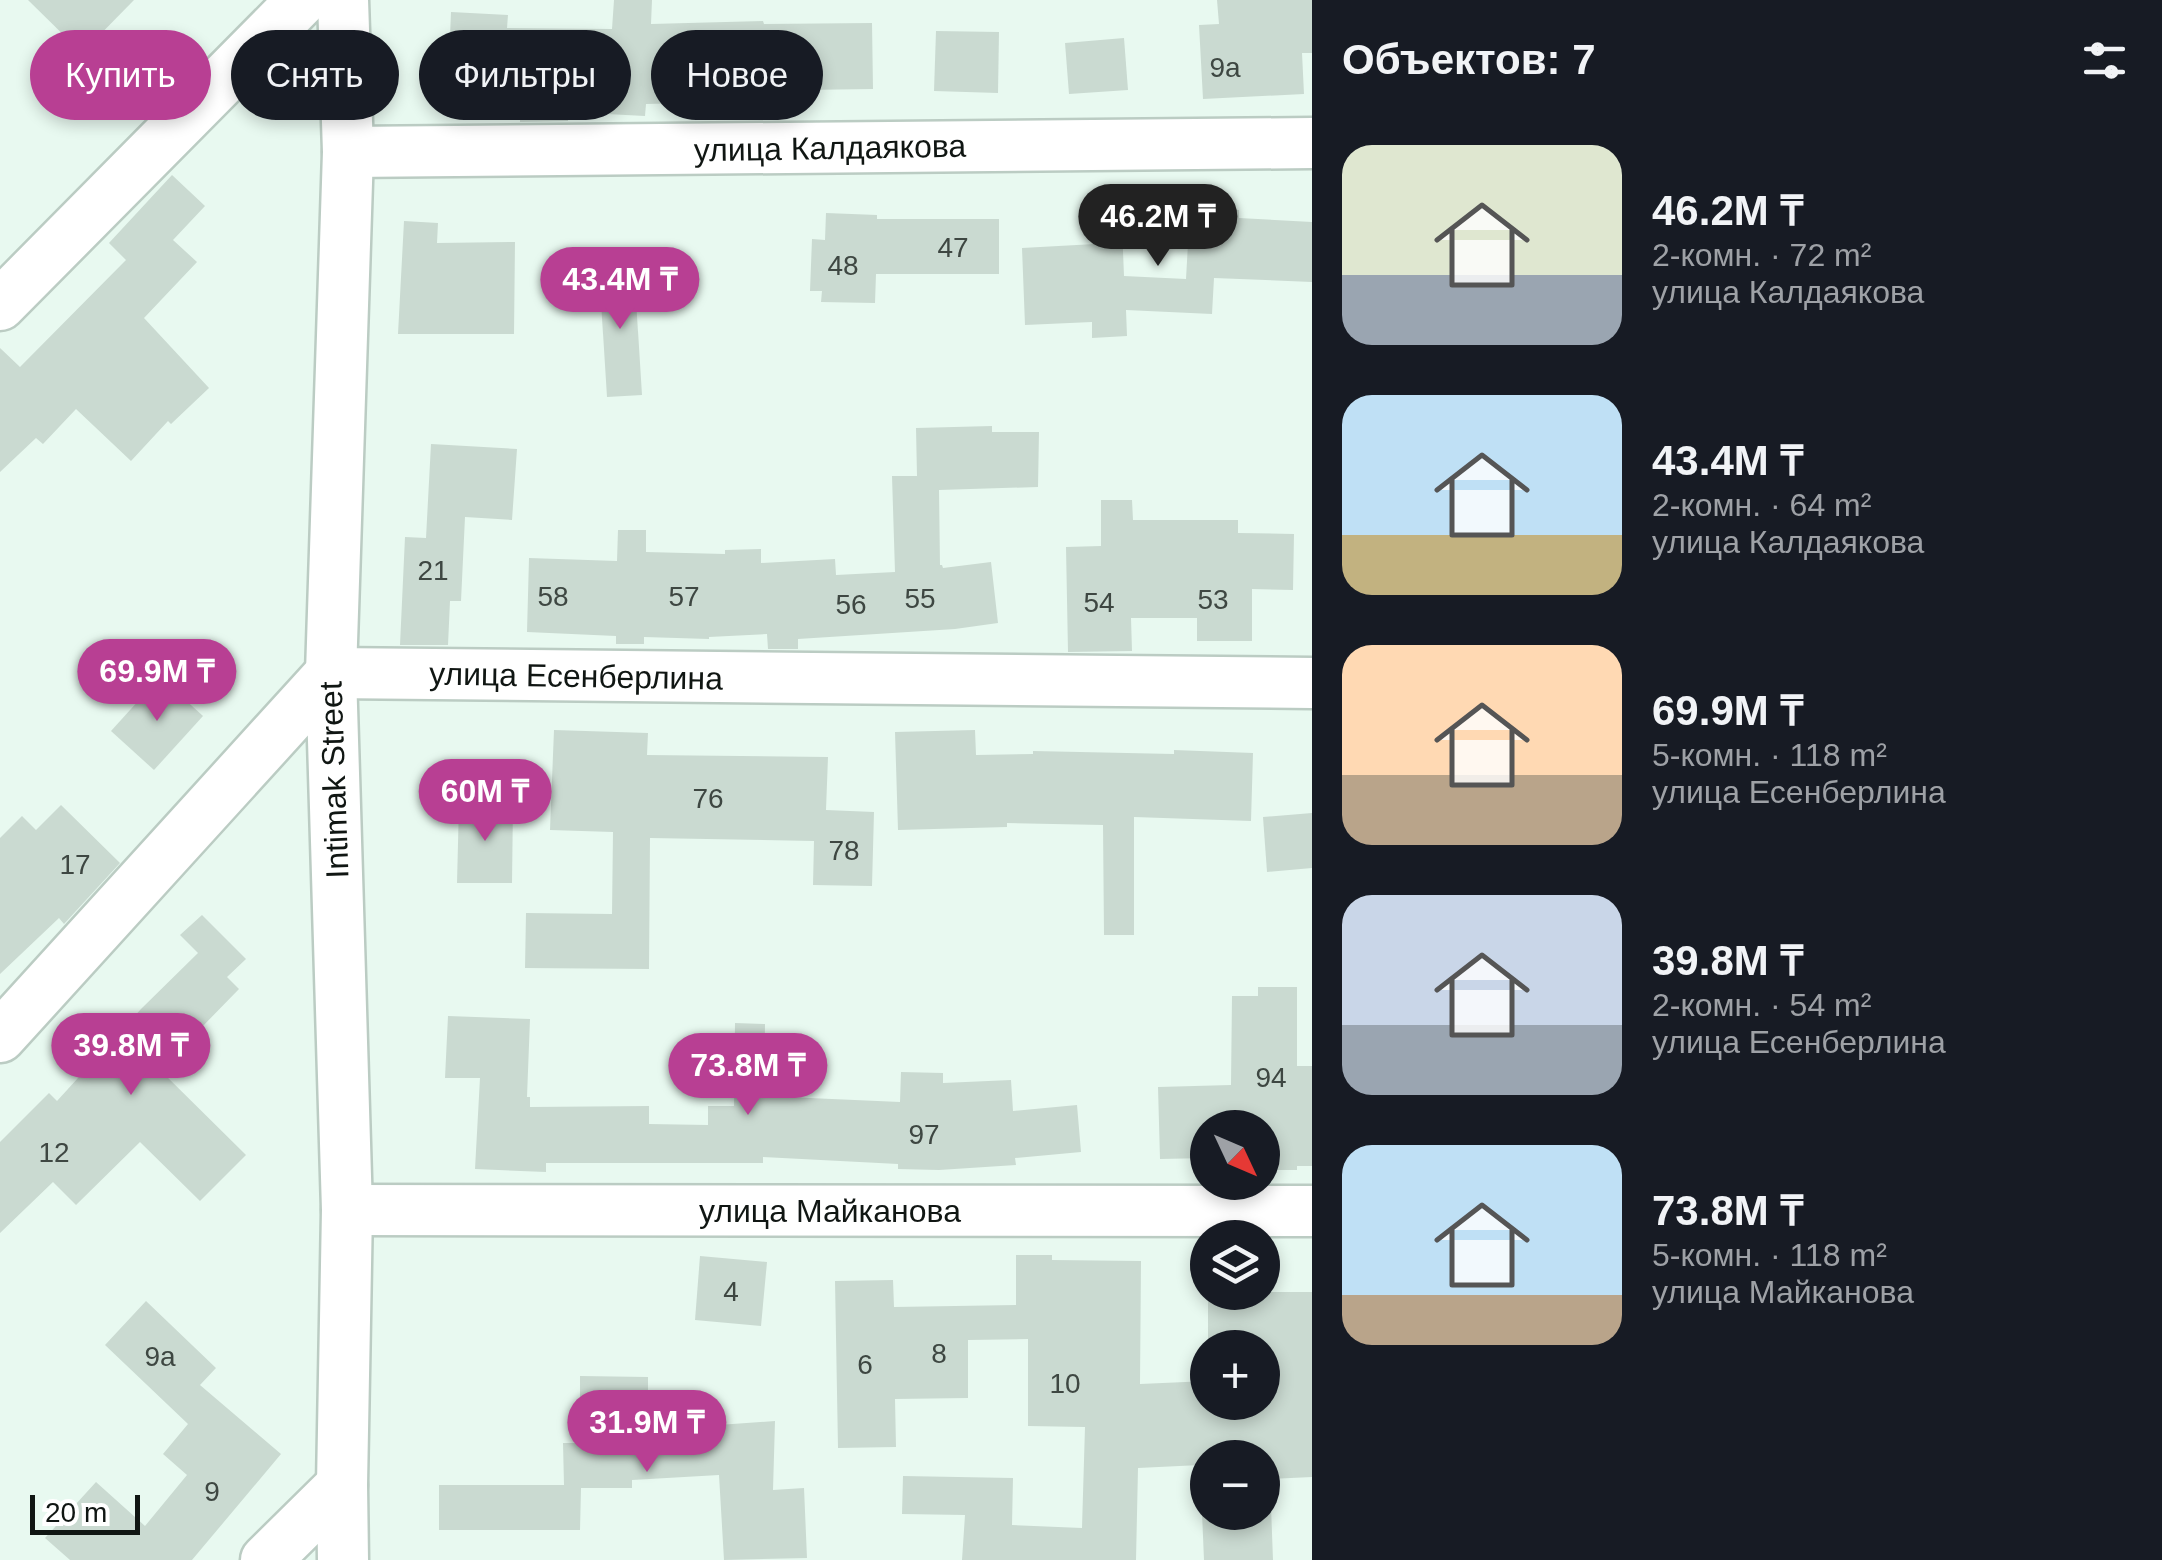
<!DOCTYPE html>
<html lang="ru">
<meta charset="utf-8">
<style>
body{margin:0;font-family:Arial,sans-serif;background:#242831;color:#f1f3f6;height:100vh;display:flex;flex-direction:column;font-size:38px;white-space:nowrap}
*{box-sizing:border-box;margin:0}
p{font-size:32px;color:#9ea1a6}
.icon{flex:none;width:55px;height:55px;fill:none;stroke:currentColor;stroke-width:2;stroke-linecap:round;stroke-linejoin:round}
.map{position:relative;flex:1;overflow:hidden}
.sheet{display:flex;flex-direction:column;background:#171b24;width:850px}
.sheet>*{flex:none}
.banner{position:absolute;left:30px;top:30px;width:950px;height:90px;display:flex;gap:20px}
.needle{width:65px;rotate:134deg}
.buttons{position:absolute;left:1190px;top:1110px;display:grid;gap:20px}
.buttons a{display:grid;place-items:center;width:90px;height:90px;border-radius:50%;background:#171b24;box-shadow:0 5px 15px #0003;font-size:50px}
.scale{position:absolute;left:30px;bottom:25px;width:110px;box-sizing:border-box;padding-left:10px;border:5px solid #101613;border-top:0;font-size:28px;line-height:35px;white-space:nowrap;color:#101613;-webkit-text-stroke:8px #fff;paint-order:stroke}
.price{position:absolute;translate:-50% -85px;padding:0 22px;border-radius:35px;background:#b83f93;color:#fff;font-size:32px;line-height:65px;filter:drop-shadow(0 2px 5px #0008)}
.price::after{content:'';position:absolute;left:50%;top:60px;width:30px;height:22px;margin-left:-15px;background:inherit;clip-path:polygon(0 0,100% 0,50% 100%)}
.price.current{background:#222;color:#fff}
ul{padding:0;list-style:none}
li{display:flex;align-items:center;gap:30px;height:250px;padding:0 30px}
li span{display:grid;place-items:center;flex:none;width:280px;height:200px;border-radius:30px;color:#555}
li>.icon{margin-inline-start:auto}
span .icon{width:120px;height:120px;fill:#fffc;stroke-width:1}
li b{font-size:42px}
h2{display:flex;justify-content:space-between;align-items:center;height:120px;padding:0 30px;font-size:42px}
.pill{padding:0 35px;border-radius:45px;background:#171b24;box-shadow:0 5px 15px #0003;font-size:35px;line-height:90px}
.pill.current{background:#b83f93;color:#fff}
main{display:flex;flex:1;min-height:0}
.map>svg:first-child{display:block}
.building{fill:#cadad1;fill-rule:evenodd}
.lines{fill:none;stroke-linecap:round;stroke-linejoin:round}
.minor-casing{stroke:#bbccc3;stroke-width:55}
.minor{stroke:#fff;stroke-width:50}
.labels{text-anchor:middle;stroke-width:8;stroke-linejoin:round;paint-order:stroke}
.number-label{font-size:28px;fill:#3e4742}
.street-label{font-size:32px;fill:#101613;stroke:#fff}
</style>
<main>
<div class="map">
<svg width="1312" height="1560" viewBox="0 0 1312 1560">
<rect width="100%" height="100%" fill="#e8f9f0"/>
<g class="building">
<path d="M 28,0 L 134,0 L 82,53 Z"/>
<path d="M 614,0 L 652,0 L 651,24 L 763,21 L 764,24 L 872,23 L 873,89 L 804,90 L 804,106 L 776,107 L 776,101 L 646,104 L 645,116 L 568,112 L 568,121 L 520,122 L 520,89 L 448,85 L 451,12 L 508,15 L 507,28 L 612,29 Z"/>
<path d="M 1217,0 L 1312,0 L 1312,53 L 1302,53 L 1304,94 L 1203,99 L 1199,25 L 1219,24 Z"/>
<path d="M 936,31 L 999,32 L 998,93 L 934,91 Z"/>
<path d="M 1124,38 L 1128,90 L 1069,94 L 1065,43 Z"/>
<path d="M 172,175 L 205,206 L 173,240 L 197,262 L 144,318 L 209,388 L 171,424 L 168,421 L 131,461 L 76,409 L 43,444 L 36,438 L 0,472 L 0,348 L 20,367 L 126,260 L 109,243 Z"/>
<path d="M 1121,202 L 1124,276 L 1186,279 L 1190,208 L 1239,210 L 1239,218 L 1312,222 L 1312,282 L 1214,278 L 1212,314 L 1126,310 L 1127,336 L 1092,338 L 1092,322 L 1025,325 L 1022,248 L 1095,244 L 1094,203 Z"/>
<path d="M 826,213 L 877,215 L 877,219 L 999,219 L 999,274 L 876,274 L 875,303 L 821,302 L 822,291 L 810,291 L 812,239 L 825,240 Z"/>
<path d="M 404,221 L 438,223 L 437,243 L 515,242 L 514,334 L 398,334 Z"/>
<path d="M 634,268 L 642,395 L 607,397 L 599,270 Z"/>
<path d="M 992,426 L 992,432 L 1039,432 L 1038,487 L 939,490 L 940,565 L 942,565 L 943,568 L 991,562 L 998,623 L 955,629 L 798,639 L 798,649 L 768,649 L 767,634 L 709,637 L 709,639 L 644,637 L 644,644 L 616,644 L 616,636 L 527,632 L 529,558 L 617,561 L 618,530 L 646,530 L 646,552 L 725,554 L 725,550 L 761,549 L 761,563 L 835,559 L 836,575 L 895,572 L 892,476 L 917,476 L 916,428 Z"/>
<path d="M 431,444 L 517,449 L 512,520 L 465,517 L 461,601 L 450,601 L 448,645 L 400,645 L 405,537 L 426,538 Z"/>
<path d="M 1101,500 L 1132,500 L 1133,520 L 1238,520 L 1238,533 L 1294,534 L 1293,590 L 1252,589 L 1252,641 L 1197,641 L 1197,618 L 1131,618 L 1132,651 L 1068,652 L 1066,547 L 1101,546 Z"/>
<path d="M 160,677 L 203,716 L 154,770 L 111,731 Z"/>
<path d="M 554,730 L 648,733 L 647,755 L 828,757 L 826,810 L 874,812 L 872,886 L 813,885 L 814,841 L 650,838 L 649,969 L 525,968 L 526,913 L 612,914 L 613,832 L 550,830 Z"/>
<path d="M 975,730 L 976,755 L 1033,754 L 1033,751 L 1174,754 L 1174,750 L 1253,753 L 1251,821 L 1134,817 L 1134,935 L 1104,935 L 1103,825 L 1007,823 L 1007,827 L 898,830 L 895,732 Z"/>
<path d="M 459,804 L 513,805 L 512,883 L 457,883 Z"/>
<path d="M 61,805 L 120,863 L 64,924 L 59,918 L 0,974 L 0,838 L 22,816 L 36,830 Z"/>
<path d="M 1312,813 L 1312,868 L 1267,872 L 1263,817 Z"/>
<path d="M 202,915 L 246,959 L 227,977 L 239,989 L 160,1070 L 246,1155 L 200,1201 L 140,1142 L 76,1205 L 53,1182 L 0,1233 L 0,1142 L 49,1093 L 57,1101 L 141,1009 L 198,953 L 180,935 Z"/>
<path d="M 1258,987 L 1297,987 L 1297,1066 L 1312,1066 L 1312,1166 L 1297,1166 L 1297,1170 L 1262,1170 L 1262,1128 L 1208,1128 L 1208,1158 L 1160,1159 L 1158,1087 L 1231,1085 L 1232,996 L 1258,996 Z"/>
<path d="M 448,1016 L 530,1019 L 527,1097 L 530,1097 L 530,1107 L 649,1106 L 649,1124 L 708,1125 L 708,1106 L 734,1106 L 735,1023 L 765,1024 L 764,1096 L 900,1102 L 901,1072 L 943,1073 L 943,1083 L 1011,1080 L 1013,1111 L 1077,1105 L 1081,1152 L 1015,1158 L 1016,1165 L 939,1170 L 898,1169 L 898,1164 L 763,1157 L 763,1163 L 546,1163 L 546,1172 L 475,1169 L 480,1078 L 445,1078 Z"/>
<path d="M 1016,1255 L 1052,1255 L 1052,1260 L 1141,1261 L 1140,1384 L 1208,1381 L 1208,1402 L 1262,1402 L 1262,1348 L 1208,1348 L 1208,1292 L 1312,1292 L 1312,1477 L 1270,1479 L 1273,1560 L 1204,1560 L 1200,1465 L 1138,1468 L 1136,1560 L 962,1560 L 965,1515 L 902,1514 L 903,1476 L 1013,1478 L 1012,1525 L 1082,1528 L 1085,1427 L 1028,1426 L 1028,1339 L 968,1340 L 968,1398 L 895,1399 L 896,1447 L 838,1448 L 835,1281 L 893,1280 L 894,1307 L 1016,1305 ZM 1208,1458 L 1262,1458 L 1262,1512 L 1208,1512 Z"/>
<path d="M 700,1256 L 767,1262 L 761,1326 L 695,1320 Z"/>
<path d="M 146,1301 L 216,1368 L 200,1385 L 281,1454 L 192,1560 L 70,1560 L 45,1538 L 96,1482 L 145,1526 L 187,1475 L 163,1454 L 188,1424 L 105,1345 Z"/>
<path d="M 580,1376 L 648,1377 L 648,1430 L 775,1421 L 773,1490 L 804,1488 L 807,1558 L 724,1560 L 719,1475 L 632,1480 L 632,1488 L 581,1488 L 580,1530 L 439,1530 L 439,1485 L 564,1485 L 563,1443 L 580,1443 Z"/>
</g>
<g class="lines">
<defs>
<g id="minor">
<path d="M 343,0 L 348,152 L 331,673 L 347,1210 L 342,1485 L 343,1560"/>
<path d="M 348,152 L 1312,143"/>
<path d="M 0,305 L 302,0"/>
<path d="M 0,1037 L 331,673 L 1312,683"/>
<path d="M 347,1210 L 1312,1211"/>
<path d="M 266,1560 L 342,1485"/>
</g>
</defs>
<use href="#minor" class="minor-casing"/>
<use href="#minor" class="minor"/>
</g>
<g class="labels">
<g class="number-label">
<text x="1225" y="77">9а</text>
<text x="953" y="257">47</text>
<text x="843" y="275">48</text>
<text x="433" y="580">21</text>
<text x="553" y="606">58</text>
<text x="684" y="606">57</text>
<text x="920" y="608">55</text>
<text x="1213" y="609">53</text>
<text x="1099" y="612">54</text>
<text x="851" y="614">56</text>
<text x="708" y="808">76</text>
<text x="844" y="860">78</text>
<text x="75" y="874">17</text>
<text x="1271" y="1087">94</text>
<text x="924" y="1144">97</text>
<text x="54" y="1162">12</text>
<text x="731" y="1301">4</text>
<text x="939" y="1363">8</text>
<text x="160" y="1366">9а</text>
<text x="865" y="1374">6</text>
<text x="1065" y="1393">10</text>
<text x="212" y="1501">9</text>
</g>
<g class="street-label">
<text transform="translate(830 148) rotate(-1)" y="11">улица Калдаякова</text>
<text transform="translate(576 676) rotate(1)" y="11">улица Есенберлина</text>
<text transform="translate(334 780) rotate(-92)" y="11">Intimak Street</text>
<text x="830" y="1222">улица Майканова</text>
</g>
</g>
</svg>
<div class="buttons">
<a><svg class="needle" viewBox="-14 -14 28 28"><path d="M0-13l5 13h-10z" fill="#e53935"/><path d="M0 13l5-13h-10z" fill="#9ea1a6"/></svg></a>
<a><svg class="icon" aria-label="layers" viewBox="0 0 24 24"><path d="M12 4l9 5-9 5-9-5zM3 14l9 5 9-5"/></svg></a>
<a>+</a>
<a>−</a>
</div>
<div class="scale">20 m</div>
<b class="price current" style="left:1158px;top:269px">46.2M ₸</b>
<b class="price" style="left:620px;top:332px">43.4M ₸</b>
<b class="price" style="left:157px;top:724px">69.9M ₸</b>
<b class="price" style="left:485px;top:844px">60M ₸</b>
<b class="price" style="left:131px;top:1098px">39.8M ₸</b>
<b class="price" style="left:748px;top:1118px">73.8M ₸</b>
<b class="price" style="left:647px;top:1475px">31.9M ₸</b>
<div class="banner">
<a class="pill current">Купить</a>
<a class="pill">Снять</a>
<a class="pill">Фильтры</a>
<a class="pill">Новое</a>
</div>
</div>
<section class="sheet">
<h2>Объектов: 7<svg class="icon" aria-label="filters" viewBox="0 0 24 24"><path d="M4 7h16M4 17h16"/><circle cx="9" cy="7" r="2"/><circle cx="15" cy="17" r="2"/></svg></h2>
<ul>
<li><span style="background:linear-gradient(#dfe7d0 65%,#9aa5b1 0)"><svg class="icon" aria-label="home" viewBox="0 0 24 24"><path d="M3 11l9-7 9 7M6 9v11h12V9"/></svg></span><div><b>46.2M ₸</b><p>2-комн. · 72 m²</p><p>улица Калдаякова</p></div></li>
<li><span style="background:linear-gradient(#bfe0f5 70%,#c2b280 0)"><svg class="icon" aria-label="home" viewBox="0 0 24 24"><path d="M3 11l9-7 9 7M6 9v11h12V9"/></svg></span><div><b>43.4M ₸</b><p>2-комн. · 64 m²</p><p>улица Калдаякова</p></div></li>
<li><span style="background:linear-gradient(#ffd9b3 65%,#b9a48a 0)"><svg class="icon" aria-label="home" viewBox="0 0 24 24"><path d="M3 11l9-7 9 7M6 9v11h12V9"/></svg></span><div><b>69.9M ₸</b><p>5-комн. · 118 m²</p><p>улица Есенберлина</p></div></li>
<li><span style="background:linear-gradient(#c9d6e8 65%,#9aa5b1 0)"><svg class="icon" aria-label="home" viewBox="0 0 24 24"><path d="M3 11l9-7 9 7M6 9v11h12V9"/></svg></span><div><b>39.8M ₸</b><p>2-комн. · 54 m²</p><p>улица Есенберлина</p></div></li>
<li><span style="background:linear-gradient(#bfe0f5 75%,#b9a48a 0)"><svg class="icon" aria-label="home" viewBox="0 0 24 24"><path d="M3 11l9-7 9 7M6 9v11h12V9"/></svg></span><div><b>73.8M ₸</b><p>5-комн. · 118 m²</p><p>улица Майканова</p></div></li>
</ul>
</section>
</main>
